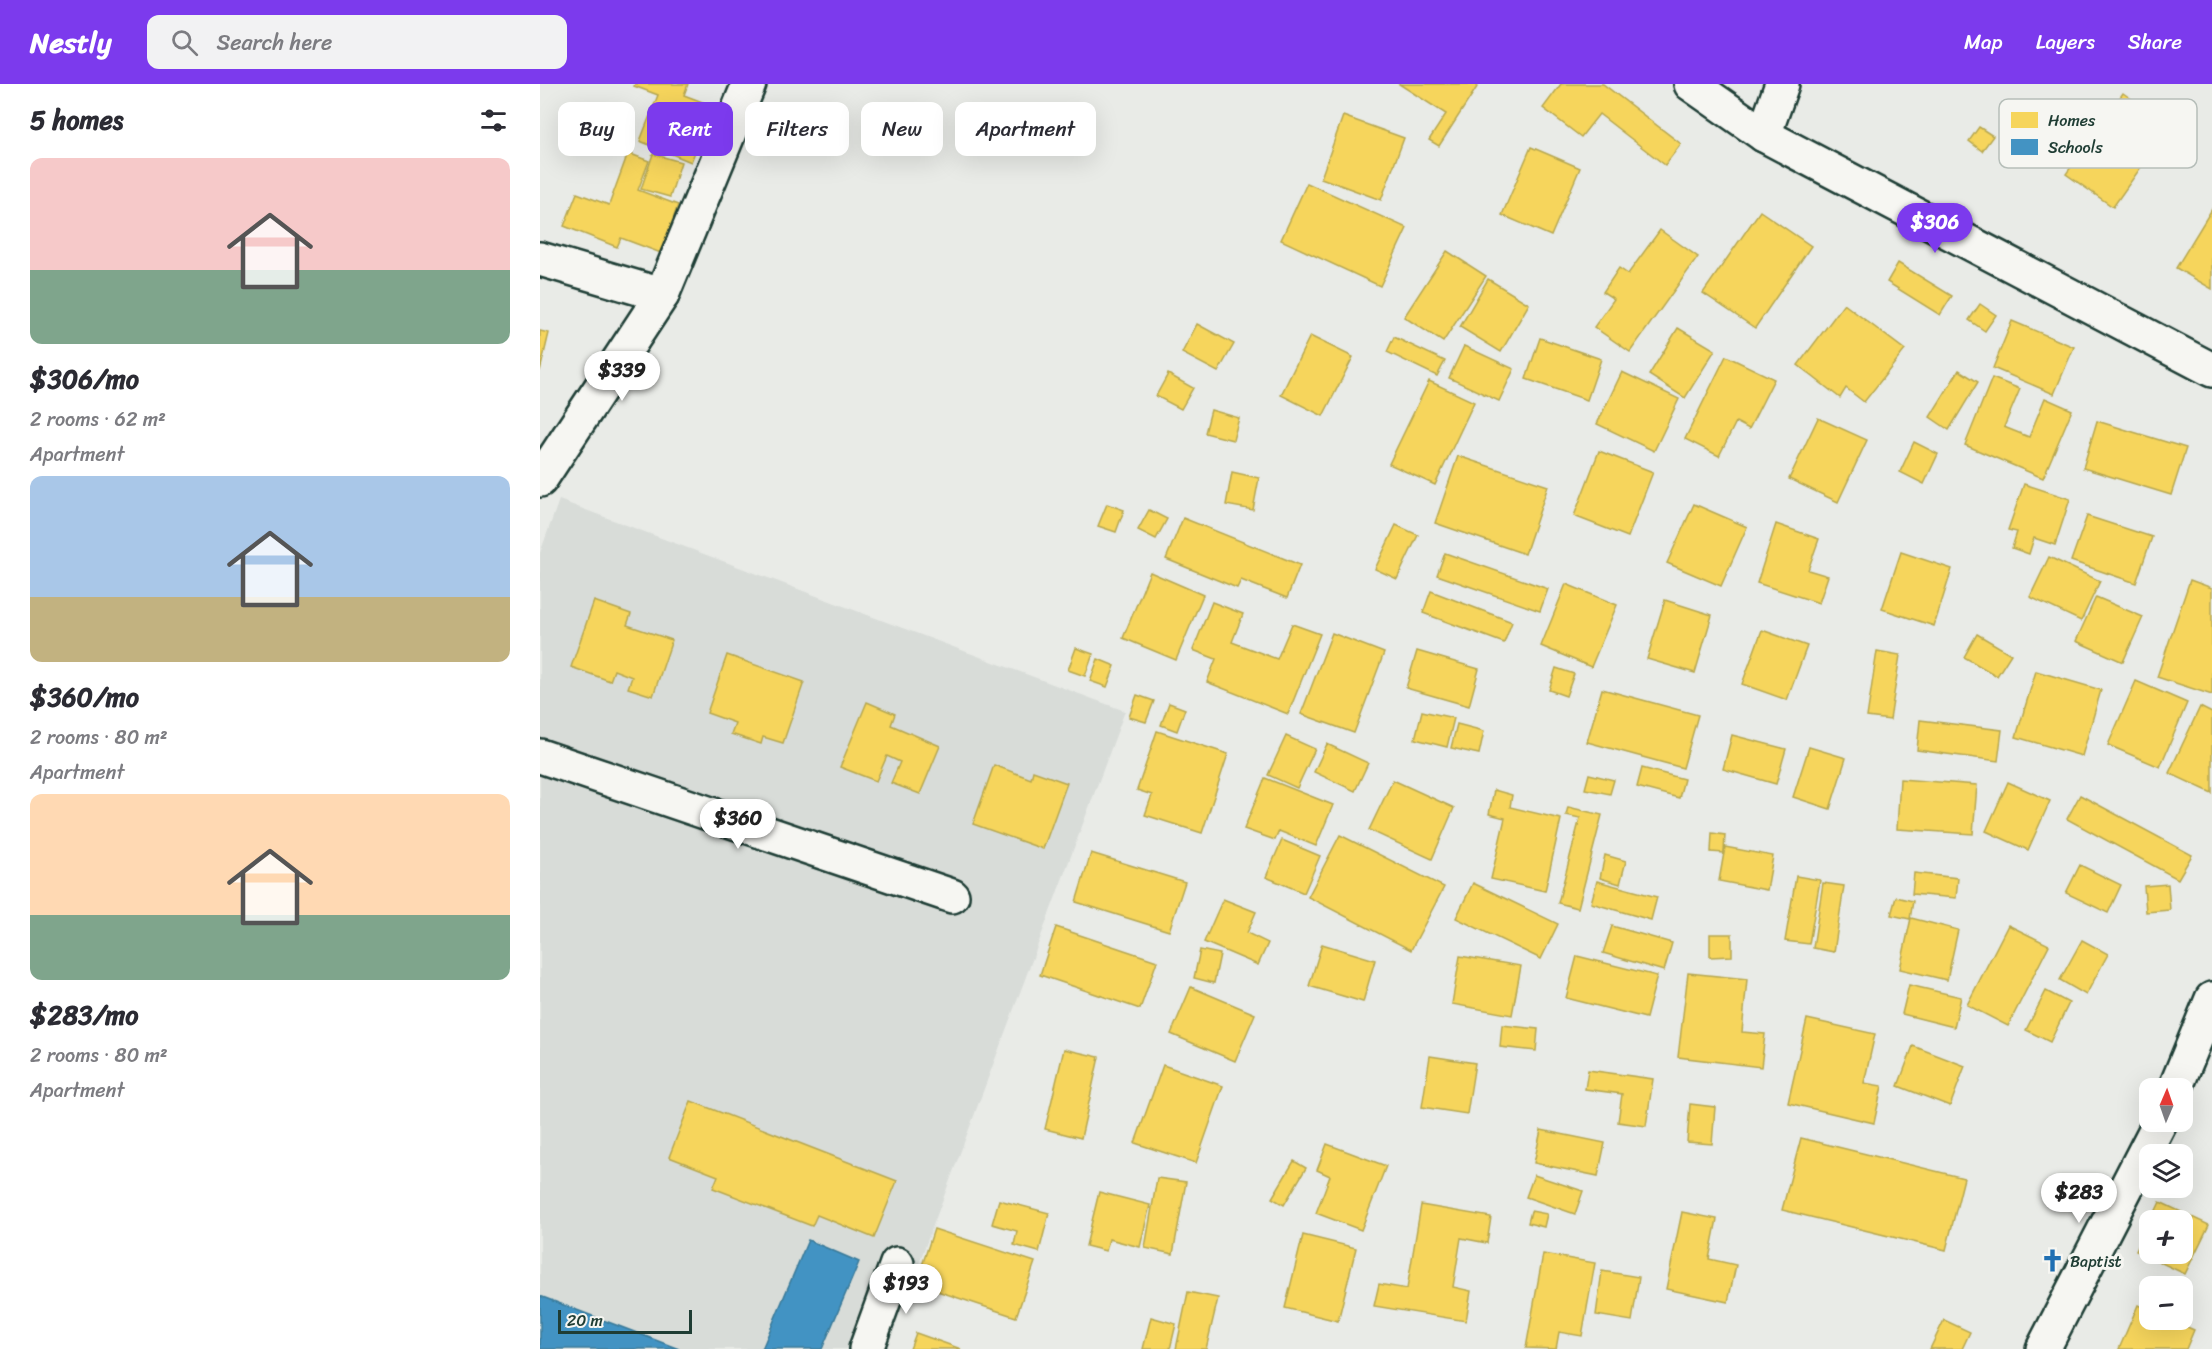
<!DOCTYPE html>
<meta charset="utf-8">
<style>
body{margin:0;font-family:Sriracha,sans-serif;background:#f2f2f3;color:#2b2b33;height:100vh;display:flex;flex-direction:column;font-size:22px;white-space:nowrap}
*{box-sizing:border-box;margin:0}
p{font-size:20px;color:#7c7c81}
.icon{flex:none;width:33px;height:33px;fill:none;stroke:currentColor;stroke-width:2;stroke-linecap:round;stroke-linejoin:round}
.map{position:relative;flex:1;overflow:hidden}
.sheet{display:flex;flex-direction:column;background:#fff;width:540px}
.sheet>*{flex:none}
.guide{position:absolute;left:18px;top:18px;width:570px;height:54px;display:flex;gap:12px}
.needle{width:39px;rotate:2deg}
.fabs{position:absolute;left:1599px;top:994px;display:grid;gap:12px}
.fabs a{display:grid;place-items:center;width:54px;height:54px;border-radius:12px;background:#fff;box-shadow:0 6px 24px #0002;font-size:30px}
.scale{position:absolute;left:18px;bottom:15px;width:134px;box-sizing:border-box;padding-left:6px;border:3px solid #1f3d34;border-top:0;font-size:16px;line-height:21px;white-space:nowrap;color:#1f3d34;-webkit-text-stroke:4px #f6f6f2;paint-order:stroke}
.price{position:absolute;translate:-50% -51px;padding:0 14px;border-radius:21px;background:#fff;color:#222;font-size:20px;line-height:39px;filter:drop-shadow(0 2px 3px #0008)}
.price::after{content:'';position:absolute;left:50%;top:36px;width:18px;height:14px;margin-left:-9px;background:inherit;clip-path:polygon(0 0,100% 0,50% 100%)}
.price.active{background:#7c3aed;color:#fff}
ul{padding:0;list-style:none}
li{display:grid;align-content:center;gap:12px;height:318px;padding:0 30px}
li span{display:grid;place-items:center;height:186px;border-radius:12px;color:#555}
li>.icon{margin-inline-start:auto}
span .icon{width:108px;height:108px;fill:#fffc;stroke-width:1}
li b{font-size:26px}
h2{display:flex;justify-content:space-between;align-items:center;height:72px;padding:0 30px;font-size:26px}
.pill{padding:0 21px;border-radius:12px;background:#fff;box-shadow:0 6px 24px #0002;font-size:21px;line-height:54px}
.pill.active{background:#7c3aed;color:#fff}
header{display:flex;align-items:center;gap:36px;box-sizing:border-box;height:84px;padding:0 30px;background:#7c3aed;color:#fff}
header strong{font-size:28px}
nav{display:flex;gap:33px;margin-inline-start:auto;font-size:21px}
.search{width:420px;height:54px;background:#f2f2f3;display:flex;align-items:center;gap:15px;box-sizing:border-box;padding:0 21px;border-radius:12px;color:#7c7c81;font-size:22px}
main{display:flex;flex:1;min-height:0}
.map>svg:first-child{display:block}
.built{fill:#d8dcd8}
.homes{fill:#f6d55c;stroke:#b6a750;stroke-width:1.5}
.schools{fill:#4393c3;stroke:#387998;stroke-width:1.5}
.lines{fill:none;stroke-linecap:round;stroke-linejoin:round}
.street-casing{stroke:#1f3d34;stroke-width:38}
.secondary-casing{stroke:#1f3d34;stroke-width:38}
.street{stroke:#f6f6f2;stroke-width:33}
.secondary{stroke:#f6f6f2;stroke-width:33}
.labels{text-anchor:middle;stroke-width:6;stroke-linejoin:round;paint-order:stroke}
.poi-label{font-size:16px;fill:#1f3d34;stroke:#f6f6f2;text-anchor:start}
.key{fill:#f6f6f2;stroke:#b6beb9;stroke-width:1.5}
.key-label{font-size:16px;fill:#1f3d34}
</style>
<header>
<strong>Nestly</strong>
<div class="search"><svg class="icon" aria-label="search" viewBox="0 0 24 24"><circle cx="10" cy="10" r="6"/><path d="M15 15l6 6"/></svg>Search here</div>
<nav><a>Map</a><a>Layers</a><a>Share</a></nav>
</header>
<main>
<section class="sheet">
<h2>5 homes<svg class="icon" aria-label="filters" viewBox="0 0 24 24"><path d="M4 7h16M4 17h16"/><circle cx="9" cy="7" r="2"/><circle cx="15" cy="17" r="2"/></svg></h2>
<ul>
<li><span style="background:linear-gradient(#f6c9c9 60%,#7fa58c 0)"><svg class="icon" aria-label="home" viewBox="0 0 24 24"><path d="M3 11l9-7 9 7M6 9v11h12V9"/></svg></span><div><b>$306/mo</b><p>2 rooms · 62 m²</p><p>Apartment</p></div></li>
<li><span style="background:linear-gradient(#a9c7e8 65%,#c2b280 0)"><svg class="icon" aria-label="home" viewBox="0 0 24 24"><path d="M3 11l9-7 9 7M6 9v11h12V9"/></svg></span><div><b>$360/mo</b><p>2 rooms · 80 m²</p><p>Apartment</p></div></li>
<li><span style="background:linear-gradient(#ffd9b3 65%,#7fa58c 0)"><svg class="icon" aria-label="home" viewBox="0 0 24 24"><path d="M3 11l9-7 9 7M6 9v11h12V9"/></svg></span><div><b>$283/mo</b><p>2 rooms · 80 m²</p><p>Apartment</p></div></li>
</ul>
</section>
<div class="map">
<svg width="1672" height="1265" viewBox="0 0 1672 1265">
<rect width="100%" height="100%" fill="#e9ebe7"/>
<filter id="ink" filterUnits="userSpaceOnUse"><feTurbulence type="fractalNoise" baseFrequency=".0167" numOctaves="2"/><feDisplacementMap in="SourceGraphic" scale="12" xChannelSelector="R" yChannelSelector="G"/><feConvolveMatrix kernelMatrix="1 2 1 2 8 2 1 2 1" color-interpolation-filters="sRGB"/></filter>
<g filter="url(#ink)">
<path class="built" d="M 19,416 L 585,627 L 347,1265 L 0,1265 L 0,469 Z"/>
<g class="homes">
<path d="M 95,0 L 148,0 L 144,11 L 173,22 L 151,78 L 100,57 L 118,11 L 94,2 Z"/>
<path d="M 859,0 L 939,0 L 899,62 L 889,56 L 906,30 Z"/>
<path d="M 1021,0 L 1063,0 L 1141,60 L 1125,81 L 1059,30 L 1041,53 L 1003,24 Z"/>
<path d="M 1583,9 L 1630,42 L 1573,123 L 1526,90 Z"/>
<path d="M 803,32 L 864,54 L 841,116 L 781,94 Z"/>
<path d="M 1439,43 L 1453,52 L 1442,67 L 1429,57 Z"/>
<path d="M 991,63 L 1040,84 L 1011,152 L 962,131 Z"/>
<path d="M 88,69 L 109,77 L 98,106 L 138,121 L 121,169 L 81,154 L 77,163 L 24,142 L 37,109 L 69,121 Z"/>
<path d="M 113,70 L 141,78 L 130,113 L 101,105 Z"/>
<path d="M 767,99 L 867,144 L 840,202 L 741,156 Z"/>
<path d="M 1672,125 L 1672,205 L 1636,184 Z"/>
<path d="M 1220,127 L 1271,162 L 1215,244 L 1163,209 Z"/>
<path d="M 1120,146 L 1158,173 L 1090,268 L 1054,243 L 1074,215 L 1063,208 L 1079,184 L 1088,190 Z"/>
<path d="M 907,167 L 946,192 L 903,258 L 864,233 Z"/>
<path d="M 1358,179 L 1412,212 L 1400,231 L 1347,198 Z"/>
<path d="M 948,195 L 989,220 L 961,268 L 920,243 Z"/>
<path d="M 1304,220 L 1365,266 L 1324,318 L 1306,304 L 1300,314 L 1258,281 Z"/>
<path d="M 1440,220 L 1456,231 L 1445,247 L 1429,236 Z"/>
<path d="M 1472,237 L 1534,263 L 1514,310 L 1453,284 Z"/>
<path d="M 657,240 L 694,260 L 678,288 L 642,269 Z"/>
<path d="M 1138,244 L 1175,266 L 1145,314 L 1109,291 Z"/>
<path d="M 0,247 L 9,249 L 0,287 Z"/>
<path d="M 770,252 L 813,273 L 783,332 L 741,311 Z"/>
<path d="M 854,253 L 905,277 L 897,292 L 847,268 Z"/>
<path d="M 1000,254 L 1061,275 L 1047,316 L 986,295 Z"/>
<path d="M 924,262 L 974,285 L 959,317 L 909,294 Z"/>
<path d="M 1186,272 L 1234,295 L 1209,345 L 1196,338 L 1179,372 L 1145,355 Z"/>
<path d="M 1419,286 L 1438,298 L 1409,346 L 1390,333 Z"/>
<path d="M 1082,288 L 1139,315 L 1114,367 L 1057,340 Z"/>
<path d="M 628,290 L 653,304 L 641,325 L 616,312 Z"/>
<path d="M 1452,294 L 1480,305 L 1464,343 L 1489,353 L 1505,314 L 1532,326 L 1503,394 L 1425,361 Z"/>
<path d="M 889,297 L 934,318 L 895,401 L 849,380 Z"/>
<path d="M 671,326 L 699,334 L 693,356 L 665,349 Z"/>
<path d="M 1278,334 L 1327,356 L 1298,418 L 1249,395 Z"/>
<path d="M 1557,337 L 1646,364 L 1631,411 L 1543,384 Z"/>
<path d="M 1374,358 L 1398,370 L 1384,400 L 1360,388 Z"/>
<path d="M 1059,367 L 1113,388 L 1088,453 L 1034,432 Z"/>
<path d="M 918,372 L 1008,402 L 985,470 L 895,439 Z"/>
<path d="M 692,388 L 719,394 L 713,426 L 686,421 Z"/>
<path d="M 1484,400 L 1530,415 L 1515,461 L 1494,454 L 1489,470 L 1472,464 L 1477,448 L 1468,446 Z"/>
<path d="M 567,420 L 584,426 L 576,448 L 558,442 Z"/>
<path d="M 1154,420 L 1207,443 L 1181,502 L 1127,479 Z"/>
<path d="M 609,426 L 627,435 L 616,455 L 598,446 Z"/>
<path d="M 1547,432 L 1612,453 L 1596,499 L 1531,477 Z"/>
<path d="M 643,434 L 760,481 L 747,514 L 701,496 L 697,504 L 626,475 Z"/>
<path d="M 1236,440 L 1279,455 L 1268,486 L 1288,492 L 1279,519 L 1217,499 Z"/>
<path d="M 856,441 L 878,451 L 857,495 L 835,485 Z"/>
<path d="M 1361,468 L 1412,485 L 1394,542 L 1342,525 Z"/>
<path d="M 905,469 L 1008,505 L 1000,527 L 897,491 Z"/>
<path d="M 1509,473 L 1560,497 L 1541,537 L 1490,513 Z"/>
<path d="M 610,488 L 663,511 L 636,576 L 583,554 Z"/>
<path d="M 1650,496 L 1672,504 L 1672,611 L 1617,593 Z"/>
<path d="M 1026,500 L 1077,521 L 1051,583 L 1001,562 Z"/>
<path d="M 891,507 L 972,538 L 964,559 L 883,529 Z"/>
<path d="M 1556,513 L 1603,533 L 1583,578 L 1536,557 Z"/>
<path d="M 1125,516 L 1172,531 L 1155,589 L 1107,575 Z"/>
<path d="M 54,517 L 91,530 L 87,541 L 132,556 L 113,612 L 88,604 L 92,593 L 74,586 L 70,597 L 31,583 Z"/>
<path d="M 672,518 L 703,530 L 692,558 L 737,575 L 752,540 L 780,550 L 748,630 L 667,598 L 676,575 L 653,566 Z"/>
<path d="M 1222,546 L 1267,562 L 1247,616 L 1202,600 Z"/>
<path d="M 792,549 L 844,569 L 814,649 L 761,630 Z"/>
<path d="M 1437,550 L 1471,570 L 1457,592 L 1424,573 Z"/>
<path d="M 536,564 L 553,570 L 545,592 L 528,586 Z"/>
<path d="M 877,567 L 939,585 L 929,622 L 866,604 Z"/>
<path d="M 1337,567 L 1360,571 L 1350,636 L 1327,633 Z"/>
<path d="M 187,571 L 264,598 L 243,659 L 223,653 L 221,660 L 191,650 L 195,639 L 167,629 Z"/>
<path d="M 558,575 L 575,582 L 567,603 L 550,597 Z"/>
<path d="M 1016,584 L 1034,590 L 1026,612 L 1009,606 Z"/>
<path d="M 1496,587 L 1561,606 L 1542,672 L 1476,653 Z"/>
<path d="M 1596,597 L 1647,619 L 1620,683 L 1568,661 Z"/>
<path d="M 1062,605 L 1158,631 L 1143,684 L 1047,658 Z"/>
<path d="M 597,611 L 614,617 L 606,638 L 589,633 Z"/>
<path d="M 327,618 L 355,630 L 351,641 L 400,662 L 380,710 L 351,699 L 360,678 L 347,672 L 336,697 L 300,683 Z"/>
<path d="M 629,619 L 645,625 L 637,647 L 621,641 Z"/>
<path d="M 1660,623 L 1672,629 L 1672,709 L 1629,689 Z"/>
<path d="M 882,627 L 914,634 L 907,663 L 875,655 Z"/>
<path d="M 1380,636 L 1462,646 L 1458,677 L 1377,666 Z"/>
<path d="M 917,640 L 944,647 L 939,670 L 911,664 Z"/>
<path d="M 617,647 L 688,670 L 662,749 L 605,731 L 612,711 L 597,706 Z"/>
<path d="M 1192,651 L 1246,665 L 1236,700 L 1183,685 Z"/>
<path d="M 746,652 L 775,665 L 757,704 L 728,691 Z"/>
<path d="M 787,660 L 828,679 L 815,707 L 774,688 Z"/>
<path d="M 1269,663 L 1306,674 L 1290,725 L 1253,713 Z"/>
<path d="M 454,681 L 491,695 L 493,687 L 527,699 L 503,765 L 433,740 Z"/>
<path d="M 1102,684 L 1144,695 L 1139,714 L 1097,703 Z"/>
<path d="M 1049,690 L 1074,696 L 1070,710 L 1045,705 Z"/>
<path d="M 725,694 L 793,721 L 776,762 L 739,747 L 735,756 L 704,745 Z"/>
<path d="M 1360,695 L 1437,701 L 1433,750 L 1357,745 Z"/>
<path d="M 853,696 L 914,724 L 892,775 L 829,746 Z"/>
<path d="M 1468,698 L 1510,717 L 1488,766 L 1446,747 Z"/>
<path d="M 954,706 L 972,711 L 970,723 L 1021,735 L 1005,807 L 951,795 L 965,734 L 949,730 Z"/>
<path d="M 1540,711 L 1652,771 L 1638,795 L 1527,735 Z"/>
<path d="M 1028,723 L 1062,731 L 1038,824 L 1018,819 L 1040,734 L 1026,731 Z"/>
<path d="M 1172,749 L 1185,751 L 1184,769 L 1171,768 Z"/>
<path d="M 800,751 L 904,803 L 871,866 L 768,813 Z"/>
<path d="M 742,756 L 780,772 L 764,809 L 726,793 Z"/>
<path d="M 1185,763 L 1233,772 L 1227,806 L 1179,797 Z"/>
<path d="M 551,769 L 645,798 L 629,847 L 536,818 Z"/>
<path d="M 1065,771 L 1086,777 L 1080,800 L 1060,794 Z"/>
<path d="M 1540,781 L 1581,801 L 1568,829 L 1526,809 Z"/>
<path d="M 1374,789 L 1418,794 L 1416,814 L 1372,810 Z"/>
<path d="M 1256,792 L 1280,796 L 1269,860 L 1245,857 Z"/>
<path d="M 1057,797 L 1117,813 L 1111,836 L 1051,819 Z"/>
<path d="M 933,799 L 1018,840 L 1001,875 L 916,834 Z"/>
<path d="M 1283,799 L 1304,802 L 1294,868 L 1273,864 Z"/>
<path d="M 1628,800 L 1630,826 L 1606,828 L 1604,802 Z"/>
<path d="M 1356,813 L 1373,817 L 1370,835 L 1351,831 Z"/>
<path d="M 683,815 L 716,828 L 707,849 L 728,859 L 718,881 L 664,858 Z"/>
<path d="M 1371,834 L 1418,846 L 1407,896 L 1360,885 Z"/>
<path d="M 1468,841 L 1509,861 L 1468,942 L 1427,921 Z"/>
<path d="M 1072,842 L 1132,859 L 1124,887 L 1063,869 Z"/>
<path d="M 516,843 L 617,877 L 600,925 L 500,891 Z"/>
<path d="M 1170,850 L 1192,850 L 1192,872 L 1170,873 Z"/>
<path d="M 1542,856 L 1568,870 L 1546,911 L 1520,896 Z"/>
<path d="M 782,860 L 835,876 L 823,918 L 769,902 Z"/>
<path d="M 660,866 L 680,870 L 674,899 L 654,894 Z"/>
<path d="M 920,872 L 981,882 L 972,931 L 912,920 Z"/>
<path d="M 1037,872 L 1117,892 L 1106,934 L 1026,914 Z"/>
<path d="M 1148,889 L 1207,895 L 1202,948 L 1225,950 L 1221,983 L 1138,973 Z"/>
<path d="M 1369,901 L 1421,913 L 1414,943 L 1362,930 Z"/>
<path d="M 651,903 L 715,930 L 695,977 L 631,950 Z"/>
<path d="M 1506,907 L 1529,919 L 1510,958 L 1486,946 Z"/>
<path d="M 1267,935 L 1335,950 L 1324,999 L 1342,1002 L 1334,1039 L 1248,1019 Z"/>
<path d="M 962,941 L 998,945 L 996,967 L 960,963 Z"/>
<path d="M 1373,962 L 1425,982 L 1410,1022 L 1358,1002 Z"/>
<path d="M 524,965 L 559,973 L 541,1054 L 505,1045 Z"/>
<path d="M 890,972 L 935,979 L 927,1030 L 882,1023 Z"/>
<path d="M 623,981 L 683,1002 L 656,1079 L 595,1059 Z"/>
<path d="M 1048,986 L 1113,995 L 1106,1042 L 1078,1038 L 1082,1010 L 1045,1005 Z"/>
<path d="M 151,1017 L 357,1097 L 334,1154 L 277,1131 L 272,1142 L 173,1104 L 178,1092 L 129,1073 Z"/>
<path d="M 1150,1020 L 1175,1023 L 1172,1060 L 1147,1058 Z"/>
<path d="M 1001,1046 L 1065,1059 L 1058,1092 L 994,1079 Z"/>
<path d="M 1261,1054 L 1424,1094 L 1406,1166 L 1242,1126 Z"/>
<path d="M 787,1060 L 846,1082 L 821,1146 L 776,1129 L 790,1092 L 777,1086 Z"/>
<path d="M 754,1077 L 766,1084 L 744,1121 L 732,1114 Z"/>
<path d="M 994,1091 L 1043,1107 L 1035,1130 L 986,1113 Z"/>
<path d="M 617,1094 L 646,1098 L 633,1170 L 605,1164 Z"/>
<path d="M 559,1108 L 610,1121 L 600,1163 L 569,1155 L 566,1167 L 546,1162 Z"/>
<path d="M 459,1116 L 509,1129 L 499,1168 L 474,1161 L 477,1147 L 452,1140 Z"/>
<path d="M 1620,1118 L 1669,1141 L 1645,1190 L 1596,1167 L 1610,1139 L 1610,1170 L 1642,1170 L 1642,1137 L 1611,1137 Z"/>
<path d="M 881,1121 L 951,1133 L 947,1159 L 921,1154 L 913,1203 L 931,1207 L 926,1237 L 834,1222 L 839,1200 L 867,1205 Z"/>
<path d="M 991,1127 L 1007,1130 L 1004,1143 L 988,1139 Z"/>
<path d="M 1142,1128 L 1177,1135 L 1169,1175 L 1196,1181 L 1188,1218 L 1126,1205 Z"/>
<path d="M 394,1145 L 495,1178 L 476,1233 L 376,1200 Z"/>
<path d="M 763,1151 L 816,1164 L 798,1237 L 745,1224 Z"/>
<path d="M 1003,1170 L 1055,1179 L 1042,1252 L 1019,1248 L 1016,1265 L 986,1264 Z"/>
<path d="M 1062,1187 L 1099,1193 L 1092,1237 L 1056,1231 Z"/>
<path d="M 648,1208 L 678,1214 L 666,1265 L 636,1265 Z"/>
<path d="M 1598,1221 L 1610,1226 L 1610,1236 L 1631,1236 L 1654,1246 L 1646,1265 L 1579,1265 Z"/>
<path d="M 611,1233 L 636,1240 L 630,1265 L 603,1265 Z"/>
<path d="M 1404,1236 L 1430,1248 L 1422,1265 L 1390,1265 Z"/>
<path d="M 376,1249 L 421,1265 L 370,1265 Z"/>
</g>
<g class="schools">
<path d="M 268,1156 L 319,1178 L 282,1265 L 222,1265 Z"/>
<path d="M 0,1212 L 139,1265 L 0,1265 Z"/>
</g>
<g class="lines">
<defs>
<g id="street">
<path d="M 1224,51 L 1242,0"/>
<path d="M 0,175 L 122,211"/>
<path d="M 0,396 L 122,211 L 209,0"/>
<path d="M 0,672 L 412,812"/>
<path d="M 1635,1005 L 1672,915"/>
<path d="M 326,1265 L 357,1180"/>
<path d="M 1503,1265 L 1620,1038"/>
</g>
<path id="secondary" d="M 1151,0 L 1224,51 L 1672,286"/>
</defs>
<use href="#street" class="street-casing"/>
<use href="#secondary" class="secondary-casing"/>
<use href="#street" class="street"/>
<use href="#secondary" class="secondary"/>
</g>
</g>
<defs>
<symbol id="church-bare" viewBox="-9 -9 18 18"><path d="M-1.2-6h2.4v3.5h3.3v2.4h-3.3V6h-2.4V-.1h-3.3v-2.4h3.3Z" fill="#1f6fb2" stroke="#f6f6f2" stroke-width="2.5" paint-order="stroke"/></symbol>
</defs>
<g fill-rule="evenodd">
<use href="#church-bare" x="1496" y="1160" width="33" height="33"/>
</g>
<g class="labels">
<g class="poi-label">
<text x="1530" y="1183">Baptist</text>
</g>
</g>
<rect x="1459" y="15" width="198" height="69" rx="9" class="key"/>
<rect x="1471" y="28" width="27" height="16" fill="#f6d55c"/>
<rect x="1471" y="55" width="27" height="16" fill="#4393c3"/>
<g class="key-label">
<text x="1508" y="42">Homes</text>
<text x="1508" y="69">Schools</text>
</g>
</svg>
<div class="fabs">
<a><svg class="needle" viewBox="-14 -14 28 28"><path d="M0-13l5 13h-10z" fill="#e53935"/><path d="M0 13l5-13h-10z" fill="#7c7c81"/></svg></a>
<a><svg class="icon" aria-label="layers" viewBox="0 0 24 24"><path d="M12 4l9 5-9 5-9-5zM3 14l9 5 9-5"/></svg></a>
<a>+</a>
<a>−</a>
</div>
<div class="scale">20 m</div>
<b class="price active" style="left:1395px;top:170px">$306</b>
<b class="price" style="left:82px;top:318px">$339</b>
<b class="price" style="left:198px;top:766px">$360</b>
<b class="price" style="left:1539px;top:1140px">$283</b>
<b class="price" style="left:366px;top:1231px">$193</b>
<div class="guide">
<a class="pill">Buy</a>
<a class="pill active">Rent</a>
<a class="pill">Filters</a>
<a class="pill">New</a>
<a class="pill">Apartment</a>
</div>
</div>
</main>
